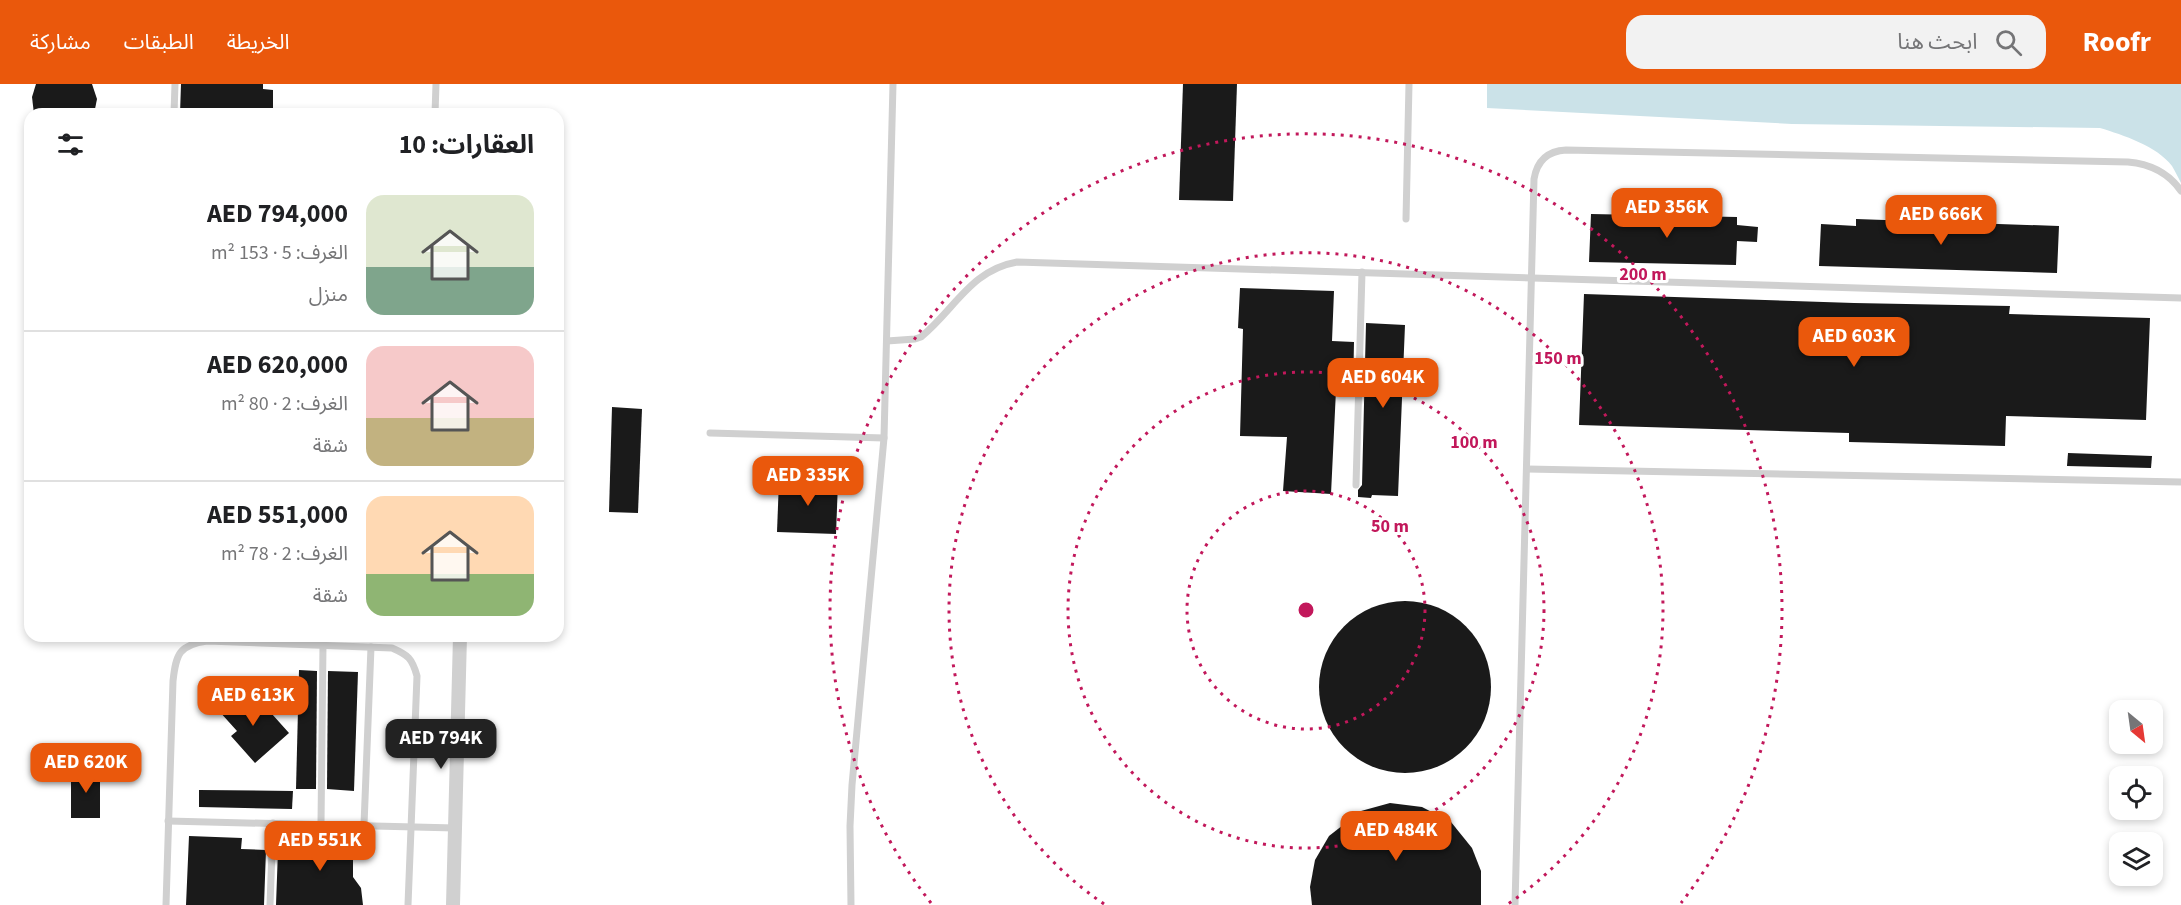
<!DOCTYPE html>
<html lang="ar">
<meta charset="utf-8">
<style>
body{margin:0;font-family:"Source Sans 3","Noto Sans Arabic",sans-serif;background:#f2f2f2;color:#202124;direction:rtl;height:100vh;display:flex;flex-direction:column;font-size:22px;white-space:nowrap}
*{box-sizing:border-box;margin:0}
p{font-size:20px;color:#757577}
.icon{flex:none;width:33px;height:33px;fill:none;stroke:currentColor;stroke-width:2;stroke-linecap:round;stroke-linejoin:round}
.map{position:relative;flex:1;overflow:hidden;direction:ltr}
.sheet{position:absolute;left:24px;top:24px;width:540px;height:534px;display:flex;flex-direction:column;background:#fff;border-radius:18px;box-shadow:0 3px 9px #0003;direction:rtl}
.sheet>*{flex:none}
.needle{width:39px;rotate:151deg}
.buttons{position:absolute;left:2109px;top:616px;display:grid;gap:12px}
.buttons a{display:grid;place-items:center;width:54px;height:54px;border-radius:12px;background:#fff;box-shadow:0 3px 9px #0003;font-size:30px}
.price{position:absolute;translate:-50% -51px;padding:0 14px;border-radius:12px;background:#ea580c;color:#fff;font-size:20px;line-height:39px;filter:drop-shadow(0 2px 3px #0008)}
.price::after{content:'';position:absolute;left:50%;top:36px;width:18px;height:14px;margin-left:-9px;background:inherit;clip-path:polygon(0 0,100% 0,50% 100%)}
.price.selected{background:#222;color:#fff}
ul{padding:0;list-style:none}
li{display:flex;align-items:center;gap:18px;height:150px;padding:0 30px}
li+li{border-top:2px solid #e0e0e0}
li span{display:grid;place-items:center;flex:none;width:168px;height:120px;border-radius:18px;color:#555}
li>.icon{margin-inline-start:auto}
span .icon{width:72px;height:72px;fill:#fffc;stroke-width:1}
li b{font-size:26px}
h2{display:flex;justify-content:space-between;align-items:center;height:72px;padding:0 30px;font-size:26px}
header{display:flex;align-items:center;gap:36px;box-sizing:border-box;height:84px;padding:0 30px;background:#ea580c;color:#fff}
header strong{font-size:28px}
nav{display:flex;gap:33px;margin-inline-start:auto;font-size:21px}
.search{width:420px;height:54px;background:#f2f2f2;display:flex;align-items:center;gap:15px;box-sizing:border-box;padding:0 21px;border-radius:18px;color:#757577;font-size:22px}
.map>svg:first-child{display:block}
.water{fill:#cbe2e8}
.building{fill:#1a1a1a}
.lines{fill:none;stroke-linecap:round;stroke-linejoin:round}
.service{stroke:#d0d0d0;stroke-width:7}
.minor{stroke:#d0d0d0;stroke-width:14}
.ring{fill:none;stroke:#c2185b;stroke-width:3;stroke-dasharray:3 6}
.centre{fill:#c2185b;stroke:#fff;stroke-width:3}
.ring-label{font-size:18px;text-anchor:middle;font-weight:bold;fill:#c2185b;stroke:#fff;stroke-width:6;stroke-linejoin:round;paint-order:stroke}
</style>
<header>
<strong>Roofr</strong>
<div class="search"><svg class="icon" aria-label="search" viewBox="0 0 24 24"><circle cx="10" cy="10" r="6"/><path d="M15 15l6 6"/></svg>ابحث هنا</div>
<nav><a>الخريطة</a><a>الطبقات</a><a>مشاركة</a></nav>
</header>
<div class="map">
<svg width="2181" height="821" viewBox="0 0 2181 821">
<rect width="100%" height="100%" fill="#fff"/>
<path class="water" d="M 1487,0 L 2181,0 L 2181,99 C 2178,93 2175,87 2172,82 C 2157,62 2123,51 2100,44 L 1792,40 L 1487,24 Z"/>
<g class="building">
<path d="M 36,0 L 92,0 L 97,15 L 94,30 L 34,30 L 32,13 Z"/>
<path d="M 181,0 L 263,0 L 263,5 L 273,6 L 273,26 L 263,26 L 263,30 L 180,30 Z"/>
<path d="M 1183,0 L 1237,0 L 1233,117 L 1179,116 Z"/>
<path d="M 1591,130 L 1737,133 L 1737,141 L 1758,143 L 1757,158 L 1737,157 L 1736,181 L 1589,178 Z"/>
<path d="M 1856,135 L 2059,142 L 2057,189 L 1819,182 L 1821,140 L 1856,142 Z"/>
<path d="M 1240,204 L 1334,207 L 1332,257 L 1354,258 L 1353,307 L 1336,306 L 1331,410 L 1283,407 L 1287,353 L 1240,352 L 1243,245 L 1238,244 Z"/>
<path d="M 1584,210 L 1854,219 L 2010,222 L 2009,230 L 2150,234 L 2146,336 L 2006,332 L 2005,362 L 1849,358 L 1849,349 L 1579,341 Z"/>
<path d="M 1366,239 L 1405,241 L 1398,412 L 1372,411 L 1371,414 L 1358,413 L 1358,406 L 1362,401 Z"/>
<path d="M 612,323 L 642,325 L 638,429 L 609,428 Z"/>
<path d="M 2068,369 L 2152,372 L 2151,384 L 2067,382 Z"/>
<path d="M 779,396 L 838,398 L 836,450 L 777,448 Z"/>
<circle cx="1405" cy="603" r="86"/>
<path d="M 299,586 L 317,587 L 316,705 L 296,705 Z"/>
<path d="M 328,587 L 358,588 L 354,707 L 327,705 Z"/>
<path d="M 240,608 L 257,626 L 263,620 L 289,649 L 255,679 L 231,652 L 237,647 L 219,627 Z"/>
<path d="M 100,686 L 100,734 L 71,734 L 71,687 Z"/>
<path d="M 199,706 L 293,707 L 292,725 L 199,723 Z"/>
<path d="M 1390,719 L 1422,723 L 1451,738 L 1472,764 L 1481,787 L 1481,821 L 1312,821 L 1310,803 L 1315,776 L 1329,752 L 1361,727 Z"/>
<path d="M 309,747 L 361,747 L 360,760 L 353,760 L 353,793 L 361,804 L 363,821 L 276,821 L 278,766 L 308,767 Z"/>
<path d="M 189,752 L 242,754 L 241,765 L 266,766 L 264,821 L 186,821 Z"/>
</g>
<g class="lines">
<g class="service">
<path d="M 174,30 L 175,0"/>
<path d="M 435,30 L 436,0"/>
<path d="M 1406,135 L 1409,0"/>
<path d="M 887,257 L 915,255 L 921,253 C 955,225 971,186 1017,178 L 2181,214"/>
<path d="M 710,349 L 884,354"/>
<path d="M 1527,385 L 2181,398"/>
<path d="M 1356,401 L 1362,188"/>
<path d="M 168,737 L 455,744"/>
<path d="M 321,740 L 323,561"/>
<path d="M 364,741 L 371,563"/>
<path d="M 166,821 L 173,597 C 176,570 179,561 207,557 L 392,564 C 408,571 412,574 417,592 L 408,821"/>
<path d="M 270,821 L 273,739"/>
<path d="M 851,821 L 850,742 L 852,701 L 884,354 L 893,0"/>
<path d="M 1515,821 L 1534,95 C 1537,77 1548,67 1566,66 L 2128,78 C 2150,80 2168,88 2181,107"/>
</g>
<path class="minor" d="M 453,821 L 460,552"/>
</g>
<g class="ring">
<circle cx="1306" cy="526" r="119"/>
<circle cx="1306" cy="526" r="238"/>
<path d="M1104 820A357 357 0 1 1 1508 820"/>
<path d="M931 819A476 476 0 1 1 1681 819"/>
</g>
<circle cx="1306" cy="526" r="9" class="centre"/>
<g class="ring-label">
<text x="1643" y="196">200 m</text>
<text x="1558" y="280">150 m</text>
<text x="1474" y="364">100 m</text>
<text x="1390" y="448">50 m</text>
</g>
</svg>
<div class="buttons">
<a><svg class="needle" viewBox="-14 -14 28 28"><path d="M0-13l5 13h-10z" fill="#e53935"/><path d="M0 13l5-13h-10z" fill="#757577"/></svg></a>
<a><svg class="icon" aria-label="locate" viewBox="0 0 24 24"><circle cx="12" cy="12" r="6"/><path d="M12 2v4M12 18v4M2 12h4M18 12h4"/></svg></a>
<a><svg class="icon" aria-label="layers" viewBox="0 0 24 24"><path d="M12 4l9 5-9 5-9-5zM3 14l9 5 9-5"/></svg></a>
</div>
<b class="price" style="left:1667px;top:155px">AED 356K</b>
<b class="price" style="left:1941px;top:162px">AED 666K</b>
<b class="price" style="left:1854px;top:284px">AED 603K</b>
<b class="price" style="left:1383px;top:325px">AED 604K</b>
<b class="price" style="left:808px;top:423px">AED 335K</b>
<b class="price" style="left:253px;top:643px">AED 613K</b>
<b class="price selected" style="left:441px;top:686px">AED 794K</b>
<b class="price" style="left:86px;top:710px">AED 620K</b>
<b class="price" style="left:1396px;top:778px">AED 484K</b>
<b class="price" style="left:320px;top:788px">AED 551K</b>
<section class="sheet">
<h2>العقارات: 10<svg class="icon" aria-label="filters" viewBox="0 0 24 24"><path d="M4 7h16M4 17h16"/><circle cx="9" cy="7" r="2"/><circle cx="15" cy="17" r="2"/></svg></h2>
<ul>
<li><span style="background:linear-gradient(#dfe7d0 60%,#7fa58c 0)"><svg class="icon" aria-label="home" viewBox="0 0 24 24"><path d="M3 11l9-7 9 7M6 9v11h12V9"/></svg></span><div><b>AED 794,000</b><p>الغرف: 5 · 153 m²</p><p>منزل</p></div></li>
<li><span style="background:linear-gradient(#f6c9c9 60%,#c2b280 0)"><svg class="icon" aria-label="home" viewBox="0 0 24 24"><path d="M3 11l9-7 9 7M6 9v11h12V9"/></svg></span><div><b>AED 620,000</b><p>الغرف: 2 · 80 m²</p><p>شقة</p></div></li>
<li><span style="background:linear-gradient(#ffd9b3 65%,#8fb573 0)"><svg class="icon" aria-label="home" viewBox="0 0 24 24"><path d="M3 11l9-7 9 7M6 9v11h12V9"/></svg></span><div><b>AED 551,000</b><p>الغرف: 2 · 78 m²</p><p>شقة</p></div></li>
</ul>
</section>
</div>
